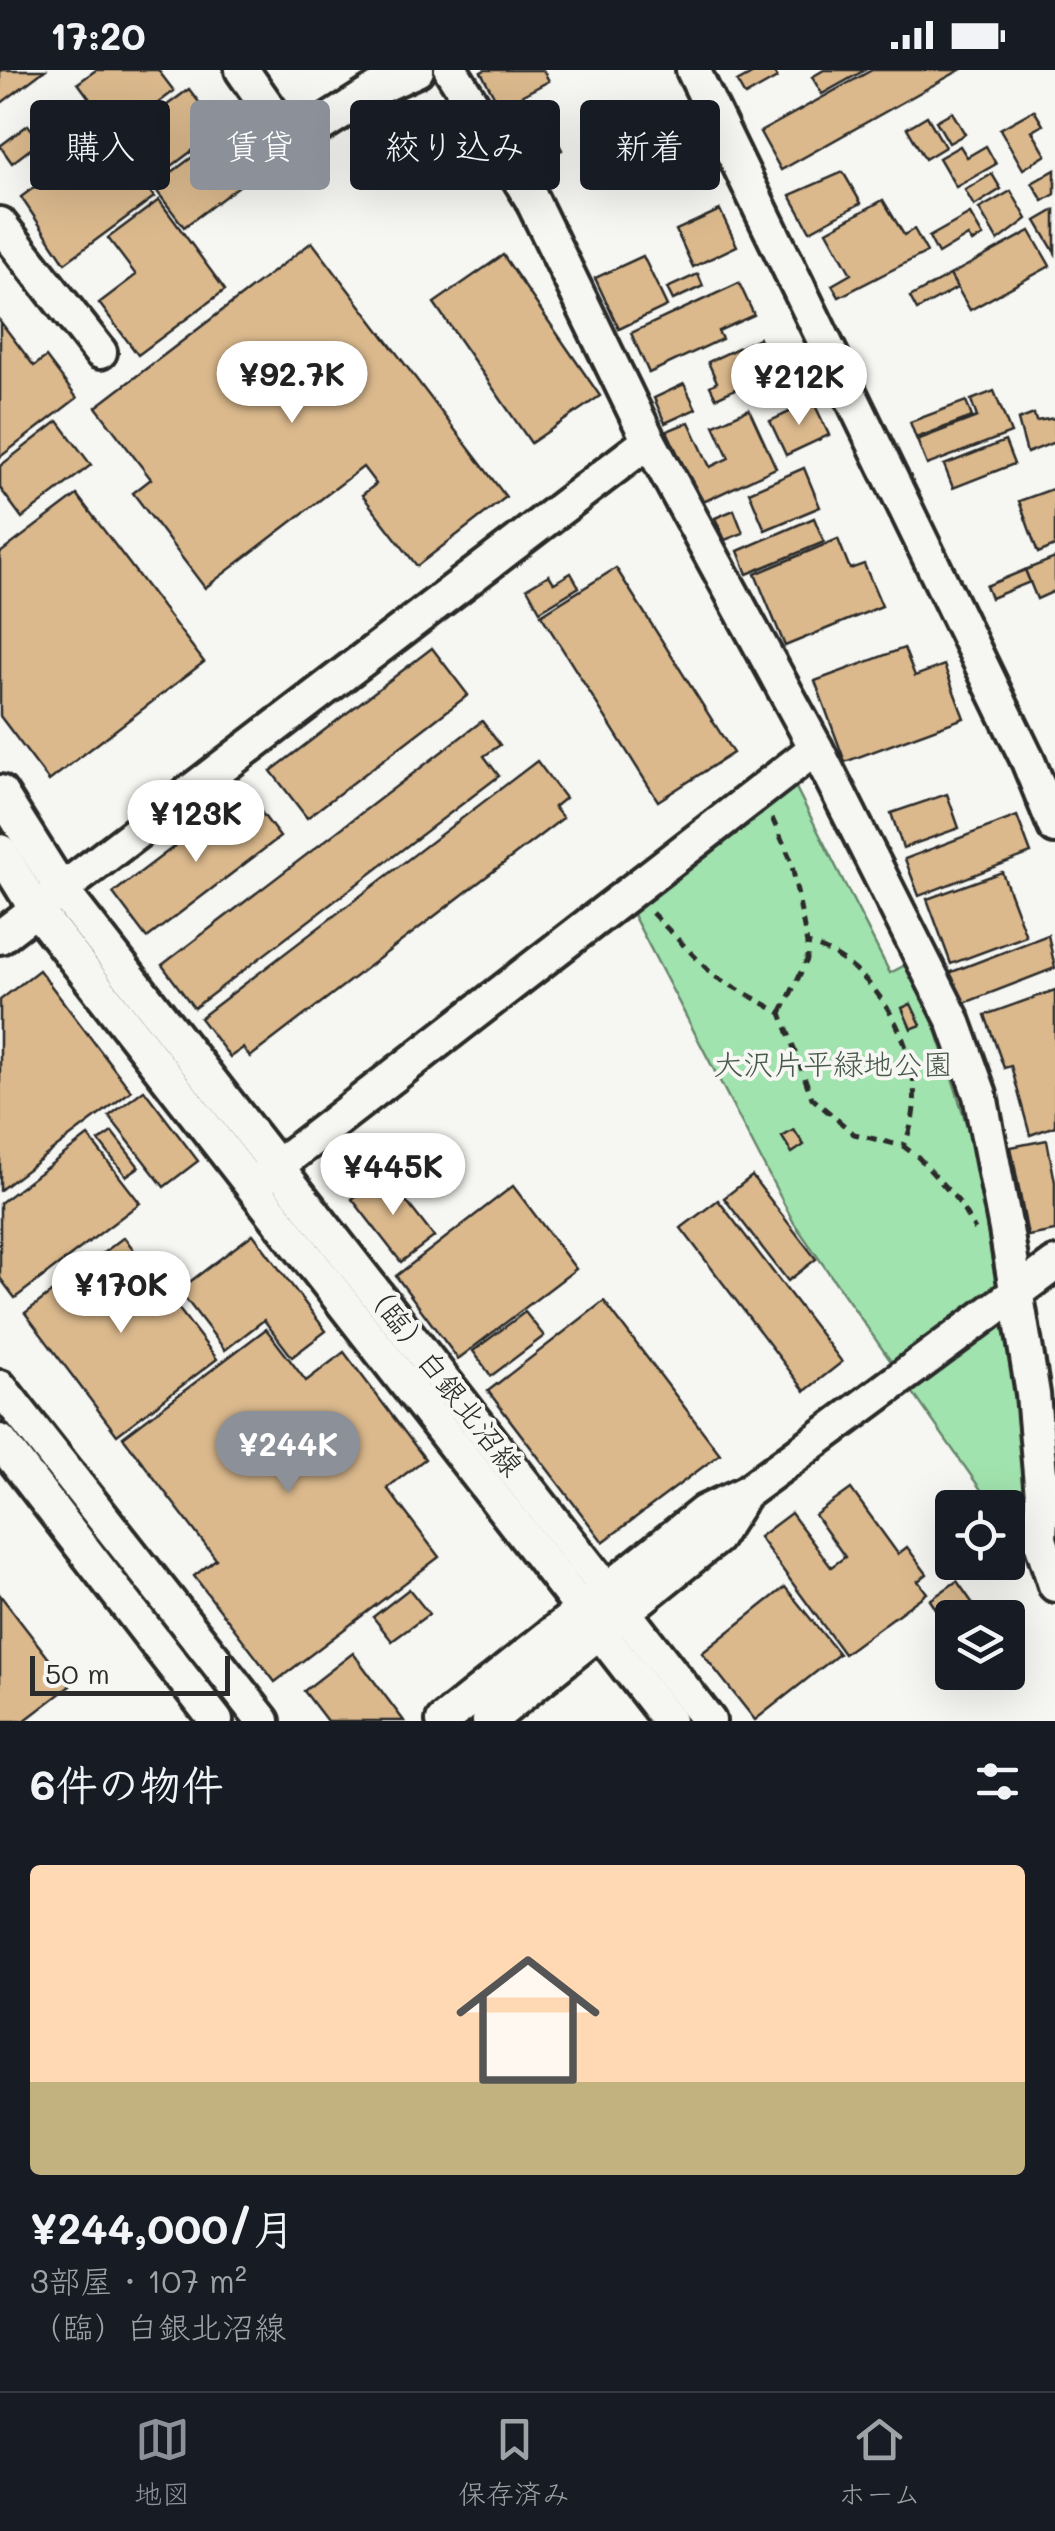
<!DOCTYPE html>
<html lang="ja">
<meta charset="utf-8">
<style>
body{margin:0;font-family:Mali,"Klee One",sans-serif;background:#242831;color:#f1f3f6;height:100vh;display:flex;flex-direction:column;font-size:38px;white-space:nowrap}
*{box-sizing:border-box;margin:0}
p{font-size:32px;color:#9ea1a6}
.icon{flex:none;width:55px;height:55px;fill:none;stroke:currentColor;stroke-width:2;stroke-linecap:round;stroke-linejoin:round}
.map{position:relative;height:1651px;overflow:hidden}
.panel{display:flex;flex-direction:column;background:#171b24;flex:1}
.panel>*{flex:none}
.guide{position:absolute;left:30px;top:30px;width:995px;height:90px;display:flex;gap:20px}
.fabs{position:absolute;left:935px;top:1420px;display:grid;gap:20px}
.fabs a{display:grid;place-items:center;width:90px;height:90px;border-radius:10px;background:#171b24;box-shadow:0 10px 40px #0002;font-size:50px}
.scale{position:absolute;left:30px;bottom:25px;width:200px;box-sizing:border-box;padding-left:10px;border:5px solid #2b2b2b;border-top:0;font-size:28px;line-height:35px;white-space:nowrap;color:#2b2b2b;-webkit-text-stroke:8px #f6f6f2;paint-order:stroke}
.price{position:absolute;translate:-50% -85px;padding:0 22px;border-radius:35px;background:#fff;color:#222;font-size:32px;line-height:65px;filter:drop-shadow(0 2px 5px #0008)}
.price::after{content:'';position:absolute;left:50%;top:60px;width:30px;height:22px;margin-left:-15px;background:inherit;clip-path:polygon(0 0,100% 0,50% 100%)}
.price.active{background:#8c9099;color:#fff}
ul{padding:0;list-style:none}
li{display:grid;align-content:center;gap:20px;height:530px;padding:0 30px}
li span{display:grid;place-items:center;height:310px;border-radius:10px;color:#555}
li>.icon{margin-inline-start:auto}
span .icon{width:180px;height:180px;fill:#fffc;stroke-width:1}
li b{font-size:42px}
h2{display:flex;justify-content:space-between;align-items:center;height:120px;padding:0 30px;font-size:42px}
.pill{padding:0 35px;border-radius:10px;background:#171b24;box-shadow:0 10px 40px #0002;font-size:35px;line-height:90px}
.pill.active{background:#8c9099;color:#fff}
.status{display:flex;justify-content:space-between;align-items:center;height:70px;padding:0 50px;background:#171b24;direction:ltr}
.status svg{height:28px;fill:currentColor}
.tabs{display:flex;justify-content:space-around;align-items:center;height:140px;border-top:2px solid #363941;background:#171b24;font-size:28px;color:#9ea1a6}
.tabs a{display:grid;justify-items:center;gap:5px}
.tabs .active{color:#8c9099}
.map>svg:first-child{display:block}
.green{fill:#a1e3ae;stroke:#66876c;stroke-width:2.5}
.building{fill:#dbb98d;stroke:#2b2b2b;stroke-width:2.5}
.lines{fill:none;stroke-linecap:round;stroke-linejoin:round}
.minor-casing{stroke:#2b2b2b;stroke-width:40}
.path{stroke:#2b2b2b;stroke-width:5;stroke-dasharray:10 8;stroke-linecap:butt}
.minor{stroke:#f6f6f2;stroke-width:32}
.labels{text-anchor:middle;stroke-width:8;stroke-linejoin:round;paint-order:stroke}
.park-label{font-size:30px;fill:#48594c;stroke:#f6f6f2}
.street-label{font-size:30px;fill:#2b2b2b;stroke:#f6f6f2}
</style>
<div class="status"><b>17:20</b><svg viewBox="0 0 49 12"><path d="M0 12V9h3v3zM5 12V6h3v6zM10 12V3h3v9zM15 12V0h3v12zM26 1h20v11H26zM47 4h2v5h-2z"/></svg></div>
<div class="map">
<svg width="1055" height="1651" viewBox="0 0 1055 1651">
<rect width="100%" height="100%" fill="#f6f6f2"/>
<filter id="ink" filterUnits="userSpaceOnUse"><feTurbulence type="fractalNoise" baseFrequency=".01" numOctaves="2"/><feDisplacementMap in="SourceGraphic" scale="20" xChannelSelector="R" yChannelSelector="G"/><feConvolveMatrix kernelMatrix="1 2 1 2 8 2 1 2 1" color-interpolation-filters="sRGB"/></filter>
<g filter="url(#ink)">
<path class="green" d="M 794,714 L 890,903 L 913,891 C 935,960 961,1026 977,1097 C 985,1132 987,1168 994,1203 C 1010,1279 1031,1353 1027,1431 L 993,1437 L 794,1153 L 629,837 Z"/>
<g class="building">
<path d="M 0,0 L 45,0 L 0,34 Z"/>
<path d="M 96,0 L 158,0 L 174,21 L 116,65 L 106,51 L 72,76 L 55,53 L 89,28 L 78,13 Z"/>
<path d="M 485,0 L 543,0 L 549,11 L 500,37 L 481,2 Z"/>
<path d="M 759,0 L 773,0 L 777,8 L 745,26 L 737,12 Z"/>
<path d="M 824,0 L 865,0 L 822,24 L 812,7 Z"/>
<path d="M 872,0 L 960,0 L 781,100 L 760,62 Z"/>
<path d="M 189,19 L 220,60 L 149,113 L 118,71 Z"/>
<path d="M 539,34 L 562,80 L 533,95 L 511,49 Z"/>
<path d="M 1034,40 L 1043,55 L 1032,61 L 1046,85 L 1023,99 L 1000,59 Z"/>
<path d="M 952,42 L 965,64 L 949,73 L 936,51 Z"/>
<path d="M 927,46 L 945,77 L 925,89 L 907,58 Z"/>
<path d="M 244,49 L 274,90 L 184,157 L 153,116 Z"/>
<path d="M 28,55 L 41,71 L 12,93 L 0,76 Z"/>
<path d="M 107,63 L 154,127 L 65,193 L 21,127 Z"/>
<path d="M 960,76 L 967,87 L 986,76 L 996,94 L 956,117 L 939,88 Z"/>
<path d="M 1055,100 L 1055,124 L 1043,131 L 1032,113 Z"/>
<path d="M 843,102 L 861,133 L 810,161 L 790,125 Z"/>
<path d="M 992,104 L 1001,119 L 974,136 L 965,120 Z"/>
<path d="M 1011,121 L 1027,149 L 998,171 L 979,139 Z"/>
<path d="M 159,130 L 225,220 L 138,285 L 99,233 L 136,205 L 108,168 Z"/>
<path d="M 883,130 L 904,165 L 914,159 L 927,182 L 839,227 L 832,215 L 851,204 L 827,161 Z"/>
<path d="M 720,140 L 737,176 L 693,197 L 676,160 Z"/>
<path d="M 1055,140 L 1055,183 L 1036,151 Z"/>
<path d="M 970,144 L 983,166 L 972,172 L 968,166 L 938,184 L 929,167 Z"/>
<path d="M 1030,161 L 1050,196 L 970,240 L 950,205 Z"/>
<path d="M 312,172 L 506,427 L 417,496 L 362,425 L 376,414 L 363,397 L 205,518 L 133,423 L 151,409 L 96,337 Z"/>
<path d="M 503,185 L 600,326 L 531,373 L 434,233 Z"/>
<path d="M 643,186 L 667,236 L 619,259 L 595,208 Z"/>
<path d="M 698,204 L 703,216 L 673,230 L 667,218 Z"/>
<path d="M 950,205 L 957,218 L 917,240 L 910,227 Z"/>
<path d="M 739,213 L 754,245 L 718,261 L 722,269 L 649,303 L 631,263 Z"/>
<path d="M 0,251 L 34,296 L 46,287 L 77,328 L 0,387 Z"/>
<path d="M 759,268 L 774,301 L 716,328 L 710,316 L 717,312 L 708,292 Z"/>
<path d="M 684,314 L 696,339 L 665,353 L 654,328 Z"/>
<path d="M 994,321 L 1011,363 L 927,395 L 917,370 L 977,347 L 971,330 Z"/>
<path d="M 813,331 L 829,365 L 786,385 L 770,351 Z"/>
<path d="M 966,331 L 972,347 L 916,368 L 910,352 Z"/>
<path d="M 749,339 L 776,398 L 701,433 L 667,361 L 689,352 L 710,397 L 729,388 L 714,355 Z"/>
<path d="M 1034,344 L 1036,351 L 1055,348 L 1055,372 L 1027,383 L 1018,350 Z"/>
<path d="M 58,351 L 91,395 L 22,448 L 0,418 L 0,396 Z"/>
<path d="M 1005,371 L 1014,394 L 953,418 L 944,395 Z"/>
<path d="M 804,398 L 820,437 L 765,460 L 749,422 Z"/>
<path d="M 1055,418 L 1055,476 L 1038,483 L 1019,431 Z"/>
<path d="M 77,425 L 204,592 L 49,711 L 0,646 L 0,483 Z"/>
<path d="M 734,440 L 743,463 L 725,470 L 715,448 Z"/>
<path d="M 814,448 L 824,472 L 747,504 L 738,481 Z"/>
<path d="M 838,469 L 850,499 L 864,494 L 882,536 L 785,576 L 755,504 Z"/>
<path d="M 1055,488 L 1055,521 L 1037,529 L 1025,500 Z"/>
<path d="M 616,498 L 733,683 L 658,731 L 541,545 Z"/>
<path d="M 1025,500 L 1030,512 L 991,528 L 986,516 Z"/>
<path d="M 571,503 L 579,517 L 540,541 L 527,518 L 549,505 L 554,513 Z"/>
<path d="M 432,578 L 468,625 L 307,748 L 271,701 Z"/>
<path d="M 904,578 L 915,606 L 944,595 L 964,648 L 845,692 L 815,611 Z"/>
<path d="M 482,651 L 500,675 L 484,686 L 499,706 L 194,938 L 162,895 Z"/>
<path d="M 537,691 L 565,728 L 554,737 L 563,748 L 250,987 L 243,978 L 230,987 L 200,948 Z"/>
<path d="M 246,722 L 280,767 L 147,868 L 113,823 Z"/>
<path d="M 947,724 L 959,758 L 903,778 L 891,743 Z"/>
<path d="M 1017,746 L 1031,783 L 919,826 L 905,789 Z"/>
<path d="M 1002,802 L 1026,866 L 951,894 L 927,829 Z"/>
<path d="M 1048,865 L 1055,898 L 962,934 L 949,903 Z"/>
<path d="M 39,900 L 131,1021 L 0,1120 L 0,930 Z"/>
<path d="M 1055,920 L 1055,1056 L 1030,1065 L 1011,996 L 1004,998 L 985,945 Z"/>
<path d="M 911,934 L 921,955 L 911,959 L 902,938 Z"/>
<path d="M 144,1020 L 198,1091 L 164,1117 L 109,1046 Z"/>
<path d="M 794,1060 L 804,1075 L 792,1083 L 782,1067 Z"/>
<path d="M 112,1062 L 139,1097 L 126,1106 L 99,1071 Z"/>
<path d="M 88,1066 L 140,1133 L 15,1228 L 0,1208 L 0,1133 Z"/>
<path d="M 1047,1070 L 1055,1112 L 1055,1161 L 1028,1166 L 1011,1077 Z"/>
<path d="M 385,1104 L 434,1167 L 401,1192 L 352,1129 Z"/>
<path d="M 752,1106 L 816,1189 L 788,1211 L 724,1128 Z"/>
<path d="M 513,1116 L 576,1199 L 458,1289 L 396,1206 Z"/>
<path d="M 718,1130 L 842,1292 L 805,1321 L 681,1158 Z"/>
<path d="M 253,1164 L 326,1261 L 292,1287 L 264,1250 L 225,1280 L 179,1220 Z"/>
<path d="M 124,1167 L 217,1289 L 117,1365 L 25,1243 Z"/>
<path d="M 604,1231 L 720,1384 L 603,1472 L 488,1321 Z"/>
<path d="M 525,1242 L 544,1266 L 491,1306 L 473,1281 Z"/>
<path d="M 266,1259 L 306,1311 L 344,1282 L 425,1389 L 387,1418 L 439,1487 L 275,1612 L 194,1506 L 216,1489 L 123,1367 Z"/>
<path d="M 851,1419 L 898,1484 L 907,1477 L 927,1504 L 918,1511 L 927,1523 L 844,1584 L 759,1467 L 791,1443 L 831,1497 L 845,1487 L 815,1445 Z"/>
<path d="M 957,1511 L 983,1548 L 952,1548 L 952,1563 L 930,1530 Z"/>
<path d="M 785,1517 L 839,1584 L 755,1650 L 702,1583 Z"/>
<path d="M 409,1519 L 429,1544 L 392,1571 L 373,1547 Z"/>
<path d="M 0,1525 L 70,1616 L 24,1651 L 0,1651 Z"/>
<path d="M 353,1583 L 404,1651 L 327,1651 L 304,1621 Z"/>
</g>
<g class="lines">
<defs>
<g id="minor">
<path d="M 242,0 L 293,73 L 384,15 L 417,0"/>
<path d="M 451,0 L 531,128 L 649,371 L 816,678 L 953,950 L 980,1025 L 1006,1159 L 1033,1324 L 1042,1426 L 1040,1469 L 1055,1515"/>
<path d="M 693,0 L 1028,691 L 1055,757"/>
<path d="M 0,154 L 100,282"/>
<path d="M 0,722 L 61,819 L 709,1651"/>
<path d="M 0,781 L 35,838 L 669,1651"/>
<path d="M 0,867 L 649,371"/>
<path d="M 262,1108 L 816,678"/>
<path d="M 0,1317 L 263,1651"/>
<path d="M 0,1371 L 216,1651"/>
<path d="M 745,1423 L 1055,1194"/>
<path d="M 443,1651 L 704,1442 L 745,1423 L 716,1468 L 489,1651"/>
</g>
</defs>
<use href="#minor" class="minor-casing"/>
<g class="path">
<path d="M 772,748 L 791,790 L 807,874 C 882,892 940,1006 903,1076"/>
<path d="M 652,843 L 714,906 L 781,943 L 812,1028 L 854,1064 L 903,1076 L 918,1087 L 958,1131 L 975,1160"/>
<path d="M 781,943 L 807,890 L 807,874"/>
</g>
<use href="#minor" class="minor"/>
</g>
</g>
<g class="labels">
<g class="park-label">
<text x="833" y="1005">大沢片平緑地公園</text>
</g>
<g class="street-label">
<text transform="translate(442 1308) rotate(52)" y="10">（臨）白銀北沼線</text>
</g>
</g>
</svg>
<div class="fabs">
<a><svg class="icon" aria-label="locate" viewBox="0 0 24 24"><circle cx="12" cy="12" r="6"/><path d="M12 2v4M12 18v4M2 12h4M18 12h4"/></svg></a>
<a><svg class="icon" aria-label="layers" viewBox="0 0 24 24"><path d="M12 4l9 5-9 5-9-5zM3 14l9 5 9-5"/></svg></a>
</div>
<div class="scale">50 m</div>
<b class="price" style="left:292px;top:356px">¥92.7K</b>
<b class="price" style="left:799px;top:358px">¥212K</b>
<b class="price" style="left:196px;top:795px">¥123K</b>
<b class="price" style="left:393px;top:1148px">¥445K</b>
<b class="price" style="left:121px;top:1266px">¥170K</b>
<b class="price active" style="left:288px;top:1426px">¥244K</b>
<div class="guide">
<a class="pill">購入</a>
<a class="pill active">賃貸</a>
<a class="pill">絞り込み</a>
<a class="pill">新着</a>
</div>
</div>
<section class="panel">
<h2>6件の物件<svg class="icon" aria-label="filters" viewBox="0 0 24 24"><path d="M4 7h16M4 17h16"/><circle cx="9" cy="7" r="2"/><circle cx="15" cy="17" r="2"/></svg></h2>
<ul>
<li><span style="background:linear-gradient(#ffd9b3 70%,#c2b280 0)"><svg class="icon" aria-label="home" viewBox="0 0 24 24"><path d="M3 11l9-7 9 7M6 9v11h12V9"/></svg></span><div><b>¥244,000/月</b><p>3部屋 · 107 m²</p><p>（臨）白銀北沼線</p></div></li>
</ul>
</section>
<nav class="tabs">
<a class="active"><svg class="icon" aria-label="map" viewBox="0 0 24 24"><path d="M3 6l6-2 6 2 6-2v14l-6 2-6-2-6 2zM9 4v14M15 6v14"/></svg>地図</a>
<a><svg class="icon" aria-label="saved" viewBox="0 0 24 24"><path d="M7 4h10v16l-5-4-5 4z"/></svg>保存済み</a>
<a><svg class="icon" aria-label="home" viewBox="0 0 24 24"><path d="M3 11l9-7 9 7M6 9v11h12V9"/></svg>ホーム</a>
</nav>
